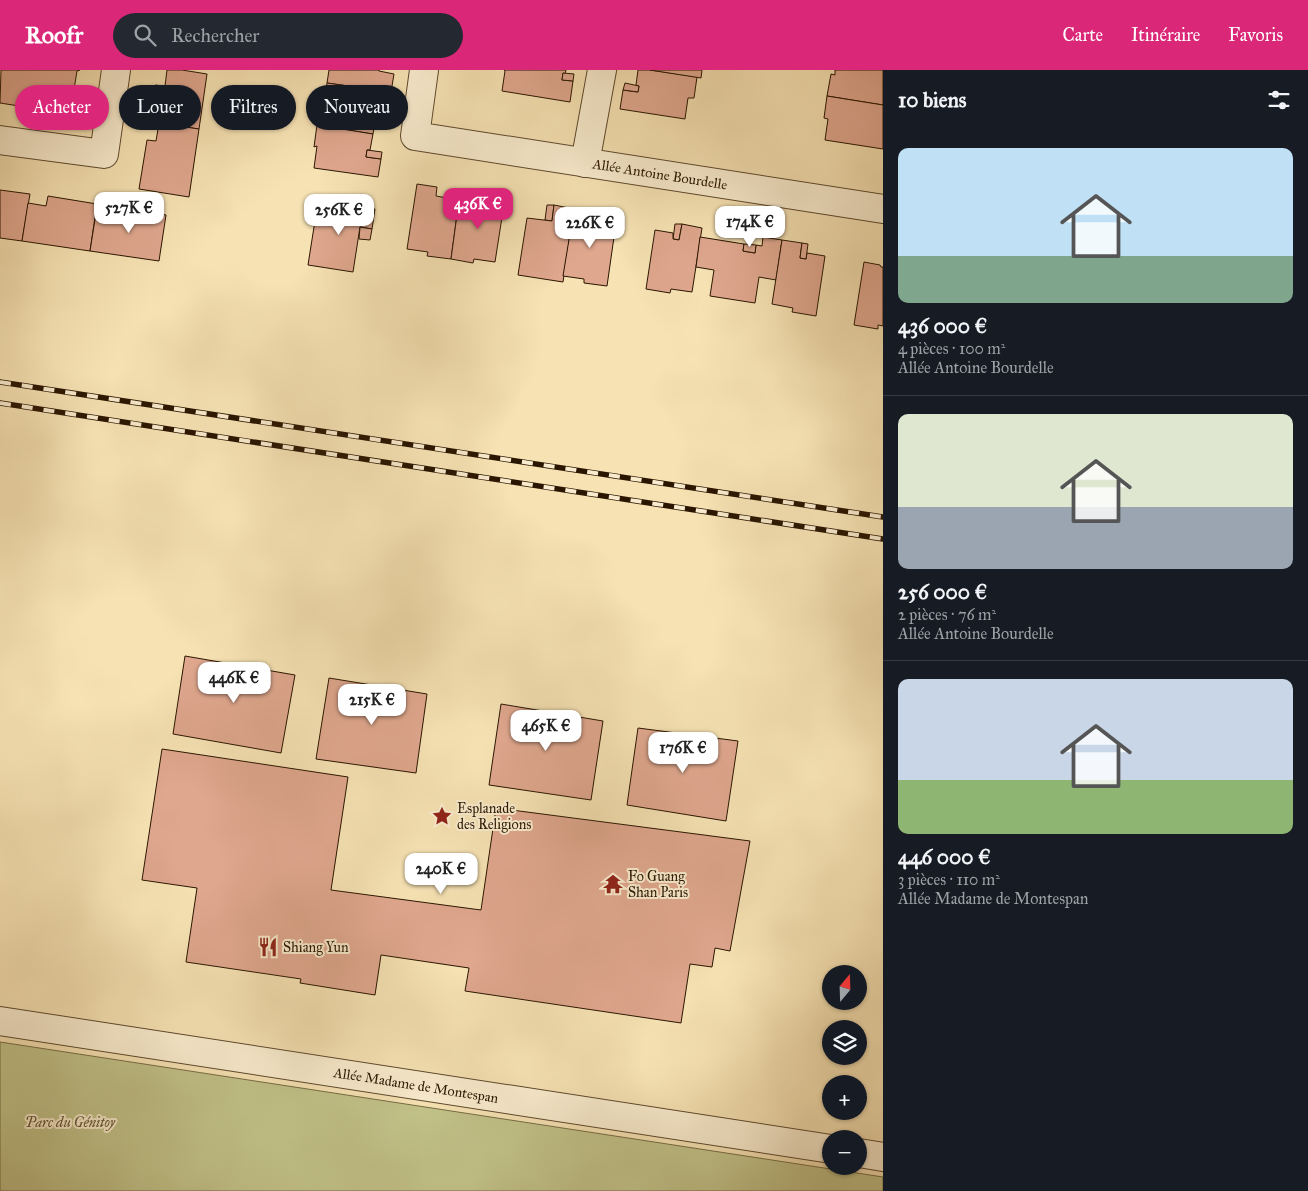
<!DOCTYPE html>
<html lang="fr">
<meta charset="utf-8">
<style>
body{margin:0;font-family:"IM FELL Great Primer",serif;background:#242831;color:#f1f3f6;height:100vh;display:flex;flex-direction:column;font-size:19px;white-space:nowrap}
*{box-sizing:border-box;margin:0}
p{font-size:16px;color:#9ea1a6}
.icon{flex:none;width:28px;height:28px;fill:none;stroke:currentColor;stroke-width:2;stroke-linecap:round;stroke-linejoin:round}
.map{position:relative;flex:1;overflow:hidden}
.sheet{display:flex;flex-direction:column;background:#171b24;width:425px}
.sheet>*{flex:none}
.top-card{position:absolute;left:15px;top:15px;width:475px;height:45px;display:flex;gap:10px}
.needle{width:32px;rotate:19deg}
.tools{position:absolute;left:822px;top:895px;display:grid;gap:10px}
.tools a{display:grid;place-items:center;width:45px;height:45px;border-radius:50%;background:#171b24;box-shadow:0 1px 4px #0004;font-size:25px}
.price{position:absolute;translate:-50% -42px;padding:0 11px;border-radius:10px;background:#fff;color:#222;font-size:16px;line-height:32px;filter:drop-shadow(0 1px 2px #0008)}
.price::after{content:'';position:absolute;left:50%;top:30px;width:15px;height:11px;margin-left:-8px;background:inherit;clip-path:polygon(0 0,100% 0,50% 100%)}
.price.active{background:#db2777;color:#fff}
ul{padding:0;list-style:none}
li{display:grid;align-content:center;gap:10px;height:265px;padding:0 15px}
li+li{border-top:1px solid #363941}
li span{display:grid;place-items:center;height:155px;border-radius:10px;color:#555}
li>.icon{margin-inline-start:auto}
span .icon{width:90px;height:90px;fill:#fffc;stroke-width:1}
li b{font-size:21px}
h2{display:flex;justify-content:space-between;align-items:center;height:60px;padding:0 15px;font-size:21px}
.pill{padding:0 18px;border-radius:22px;background:#171b24;box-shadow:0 1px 4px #0004;font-size:18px;line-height:45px}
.pill.active{background:#db2777;color:#fff}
header{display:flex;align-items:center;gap:30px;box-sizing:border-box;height:70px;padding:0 25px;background:#db2777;color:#fff}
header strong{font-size:24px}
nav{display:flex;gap:28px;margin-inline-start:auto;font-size:18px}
.search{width:350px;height:45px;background:#242831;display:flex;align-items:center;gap:12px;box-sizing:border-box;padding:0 18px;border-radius:28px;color:#9ea1a6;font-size:19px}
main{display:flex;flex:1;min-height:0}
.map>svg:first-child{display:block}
.green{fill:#c1c289;stroke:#766c44}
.building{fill:#dfa78e;stroke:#2a1500}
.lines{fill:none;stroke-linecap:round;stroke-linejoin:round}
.minor-casing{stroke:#5d482d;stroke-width:30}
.tertiary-casing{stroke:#5d482d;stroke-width:30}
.minor{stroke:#f9ecce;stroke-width:28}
.tertiary{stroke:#f9ecce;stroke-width:28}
.rail-casing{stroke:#2a1500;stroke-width:5.5}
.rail{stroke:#f9ecce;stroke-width:4;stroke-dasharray:11;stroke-linecap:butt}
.labels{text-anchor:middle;stroke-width:4;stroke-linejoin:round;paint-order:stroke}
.street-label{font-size:14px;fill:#2a1500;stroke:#f9ecce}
.poi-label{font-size:14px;fill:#2a1500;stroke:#f9ecce;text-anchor:start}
.park-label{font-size:14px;font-style:italic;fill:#5f5230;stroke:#f9ecce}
</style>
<header>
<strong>Roofr</strong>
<div class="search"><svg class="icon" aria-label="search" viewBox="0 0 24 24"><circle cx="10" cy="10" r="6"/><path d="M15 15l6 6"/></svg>Rechercher</div>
<nav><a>Carte</a><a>Itinéraire</a><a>Favoris</a></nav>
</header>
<main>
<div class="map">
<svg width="883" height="1121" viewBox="0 0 883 1121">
<rect width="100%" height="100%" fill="#f6e2b3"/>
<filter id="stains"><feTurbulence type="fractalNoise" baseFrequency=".004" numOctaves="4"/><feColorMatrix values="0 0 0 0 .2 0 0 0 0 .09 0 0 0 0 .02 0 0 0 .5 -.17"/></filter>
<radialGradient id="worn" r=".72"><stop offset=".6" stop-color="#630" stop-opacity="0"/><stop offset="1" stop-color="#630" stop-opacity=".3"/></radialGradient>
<path class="green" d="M 0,972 L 883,1107 L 883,1121 L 0,1121 Z"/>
<g class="building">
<path d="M 1,0 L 80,0 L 77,1 L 70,44 L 0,33 Z"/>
<path d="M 167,0 L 182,0 L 207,4 L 199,59 L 150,52 L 155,15 L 165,16 Z"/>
<path d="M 329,0 L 379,0 L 379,1 L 394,4 L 391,22 L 327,13 Z"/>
<path d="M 504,0 L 566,0 L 565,4 L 563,3 L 562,10 L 573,11 L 570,32 L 502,21 L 505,1 Z"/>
<path d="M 638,0 L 650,0 L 697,7 L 694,28 L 688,28 L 685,49 L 620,39 L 623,20 L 638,22 L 639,16 L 636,15 Z"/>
<path d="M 650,0 L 702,0 L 701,8 Z"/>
<path d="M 835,0 L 883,0 L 883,35 L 827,26 L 831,4 L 835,5 Z"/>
<path d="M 563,3 L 574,4 L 573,11 L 562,10 Z"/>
<path d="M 327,13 L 391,22 L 388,42 L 373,39 L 372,46 L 376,46 L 373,64 L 317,55 L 320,34 L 324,33 Z"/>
<path d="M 625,13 L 639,16 L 638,22 L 623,20 Z"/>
<path d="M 827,26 L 883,35 L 883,79 L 825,70 L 828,49 L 824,48 Z"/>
<path d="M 373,39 L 388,42 L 387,48 L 372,46 Z"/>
<path d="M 159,53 L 199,59 L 189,127 L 139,119 L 147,70 L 156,71 Z"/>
<path d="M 317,55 L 373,64 L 370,80 L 367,80 L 366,87 L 381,89 L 378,107 L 314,98 L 317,76 L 314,77 Z"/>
<path d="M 367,80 L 382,82 L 381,89 L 366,87 Z"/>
<path d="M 417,114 L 437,117 L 436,126 L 459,130 L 451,189 L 427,186 L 428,182 L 407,179 Z"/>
<path d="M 0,120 L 30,124 L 22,171 L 0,168 Z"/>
<path d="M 478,124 L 485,125 L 484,134 L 476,133 Z"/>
<path d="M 485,125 L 505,128 L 495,192 L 474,189 L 473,193 L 451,189 L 459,130 L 484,134 Z"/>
<path d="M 48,126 L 97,134 L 90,181 L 22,171 L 28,133 L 46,136 Z"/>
<path d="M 335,133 L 375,139 L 372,159 L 360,157 L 353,202 L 308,195 L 317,138 L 334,141 Z"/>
<path d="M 547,135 L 554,135 L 552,151 L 545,150 Z"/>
<path d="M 554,135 L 574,139 L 563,212 L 518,205 L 527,148 L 552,151 Z"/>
<path d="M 116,136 L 166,145 L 159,191 L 90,181 L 96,143 L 114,146 Z"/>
<path d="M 574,139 L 594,142 L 592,152 L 599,153 L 600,151 L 616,153 L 607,216 L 584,213 L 584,209 L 563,206 Z"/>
<path d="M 594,142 L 601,143 L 599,153 L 592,152 Z"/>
<path d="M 675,154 L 682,154 L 679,170 L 673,169 Z"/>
<path d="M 682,154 L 702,158 L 692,222 L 671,219 L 670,223 L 646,219 L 655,160 L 673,163 L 673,169 L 679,170 Z"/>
<path d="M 360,157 L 372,159 L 370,170 L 359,169 Z"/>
<path d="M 700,167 L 744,174 L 743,181 L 755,183 L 756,175 L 762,176 L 763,167 L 782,170 L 776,210 L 759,207 L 755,233 L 710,226 L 714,200 L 696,197 Z"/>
<path d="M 782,170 L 802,173 L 800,188 L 806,189 L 807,183 L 825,186 L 816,246 L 792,242 L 793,238 L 772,234 Z"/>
<path d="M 802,173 L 808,174 L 806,189 L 800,188 Z"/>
<path d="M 744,174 L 756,175 L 755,183 L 743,181 Z"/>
<path d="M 864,192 L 880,195 L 881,197 L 883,197 L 883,256 L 878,255 L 878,259 L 854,255 Z"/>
<path d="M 185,586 L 295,605 L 281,683 L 173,664 Z"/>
<path d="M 329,608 L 427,624 L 416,703 L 316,689 Z"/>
<path d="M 501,634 L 603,651 L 591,730 L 489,715 Z"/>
<path d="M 638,658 L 738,671 L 726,751 L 627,735 Z"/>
<path d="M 162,679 L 348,707 L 331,820 L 481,840 L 496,738 L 750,771 L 730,881 L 715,878 L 712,897 L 690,894 L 681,953 L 465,921 L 469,898 L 381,885 L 375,925 L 300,913 L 301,909 L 186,892 L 197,818 L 142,810 Z"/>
</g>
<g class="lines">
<defs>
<g id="minor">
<path d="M 424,0 L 415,66 L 883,139"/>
<path d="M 0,70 L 104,84 L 116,0"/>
<path d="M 585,93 L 602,0"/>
</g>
<g id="tertiary">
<path d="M 0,951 L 831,1079"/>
<path d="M 859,1083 L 883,1087"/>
</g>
</defs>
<use href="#minor" class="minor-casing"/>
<use href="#tertiary" class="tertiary-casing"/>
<use href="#minor" class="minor"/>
<use href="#tertiary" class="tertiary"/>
<defs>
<g id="rail">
<path d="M 0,312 L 883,447"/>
<path d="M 0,333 L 883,469"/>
</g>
</defs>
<use href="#rail" class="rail-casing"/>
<use href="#rail" class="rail"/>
</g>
<defs>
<symbol id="sight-bare" viewBox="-9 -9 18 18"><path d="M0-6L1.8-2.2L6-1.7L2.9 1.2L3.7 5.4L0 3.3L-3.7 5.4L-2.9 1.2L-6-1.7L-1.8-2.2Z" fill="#8f2418" stroke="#f9ecce" stroke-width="2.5" paint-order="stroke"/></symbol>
<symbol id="temple-bare" viewBox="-9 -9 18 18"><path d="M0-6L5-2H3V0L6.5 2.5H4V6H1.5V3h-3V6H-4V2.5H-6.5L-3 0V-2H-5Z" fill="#8f2418" stroke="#f9ecce" stroke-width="2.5" paint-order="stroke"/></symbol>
<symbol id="restaurant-bare" viewBox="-9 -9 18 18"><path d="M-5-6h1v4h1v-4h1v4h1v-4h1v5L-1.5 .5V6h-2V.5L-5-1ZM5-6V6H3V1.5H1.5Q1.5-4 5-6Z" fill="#8f2418" stroke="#f9ecce" stroke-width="2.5" paint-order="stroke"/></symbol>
</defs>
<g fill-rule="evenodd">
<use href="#sight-bare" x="428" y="732" width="28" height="28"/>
<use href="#temple-bare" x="599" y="800" width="28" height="28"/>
<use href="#restaurant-bare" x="254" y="863" width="28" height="28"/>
</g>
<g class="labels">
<g class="street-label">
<text transform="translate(660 104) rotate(9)" y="5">Allée Antoine Bourdelle</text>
<text transform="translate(416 1015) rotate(9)" y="5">Allée Madame de Montespan</text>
</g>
<g class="poi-label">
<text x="457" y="743">Esplanade<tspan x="457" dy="16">des Religions</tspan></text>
<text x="628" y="811">Fo Guang<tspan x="628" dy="16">Shan Paris</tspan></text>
<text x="283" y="882">Shiang Yun</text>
</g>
<g class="park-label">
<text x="70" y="1057">Parc du Génitoy</text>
</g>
</g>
<rect width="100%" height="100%" filter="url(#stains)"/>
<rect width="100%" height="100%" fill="url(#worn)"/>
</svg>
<div class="tools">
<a><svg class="needle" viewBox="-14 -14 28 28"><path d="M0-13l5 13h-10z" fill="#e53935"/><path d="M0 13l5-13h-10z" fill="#9ea1a6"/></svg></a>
<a><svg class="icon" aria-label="layers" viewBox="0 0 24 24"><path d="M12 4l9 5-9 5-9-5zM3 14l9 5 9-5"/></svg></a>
<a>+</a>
<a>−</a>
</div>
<b class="price active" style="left:478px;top:160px">436K €</b>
<b class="price" style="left:129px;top:164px">527K €</b>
<b class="price" style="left:339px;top:166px">256K €</b>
<b class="price" style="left:750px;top:178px">174K €</b>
<b class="price" style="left:590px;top:179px">226K €</b>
<b class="price" style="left:234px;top:634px">446K €</b>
<b class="price" style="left:372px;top:656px">215K €</b>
<b class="price" style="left:546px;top:682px">465K €</b>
<b class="price" style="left:683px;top:704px">176K €</b>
<b class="price" style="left:441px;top:825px">240K €</b>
<div class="top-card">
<a class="pill active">Acheter</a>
<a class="pill">Louer</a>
<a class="pill">Filtres</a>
<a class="pill">Nouveau</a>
</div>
</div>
<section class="sheet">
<h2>10 biens<svg class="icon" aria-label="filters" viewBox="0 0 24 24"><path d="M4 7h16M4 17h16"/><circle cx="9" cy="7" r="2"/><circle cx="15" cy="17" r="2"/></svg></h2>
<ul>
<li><span style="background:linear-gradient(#bfe0f5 70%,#7fa58c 0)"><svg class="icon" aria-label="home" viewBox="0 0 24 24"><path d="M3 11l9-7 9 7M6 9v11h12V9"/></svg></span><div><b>436 000 €</b><p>4 pièces · 100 m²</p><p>Allée Antoine Bourdelle</p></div></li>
<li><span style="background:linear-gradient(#dfe7d0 60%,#9aa5b1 0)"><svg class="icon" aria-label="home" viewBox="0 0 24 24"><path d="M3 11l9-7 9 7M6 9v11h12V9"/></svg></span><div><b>256 000 €</b><p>2 pièces · 76 m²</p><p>Allée Antoine Bourdelle</p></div></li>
<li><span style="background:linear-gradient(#c9d6e8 65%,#8fb573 0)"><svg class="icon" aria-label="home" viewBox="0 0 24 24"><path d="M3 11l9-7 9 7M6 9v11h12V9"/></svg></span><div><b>446 000 €</b><p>3 pièces · 110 m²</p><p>Allée Madame de Montespan</p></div></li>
</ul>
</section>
</main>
